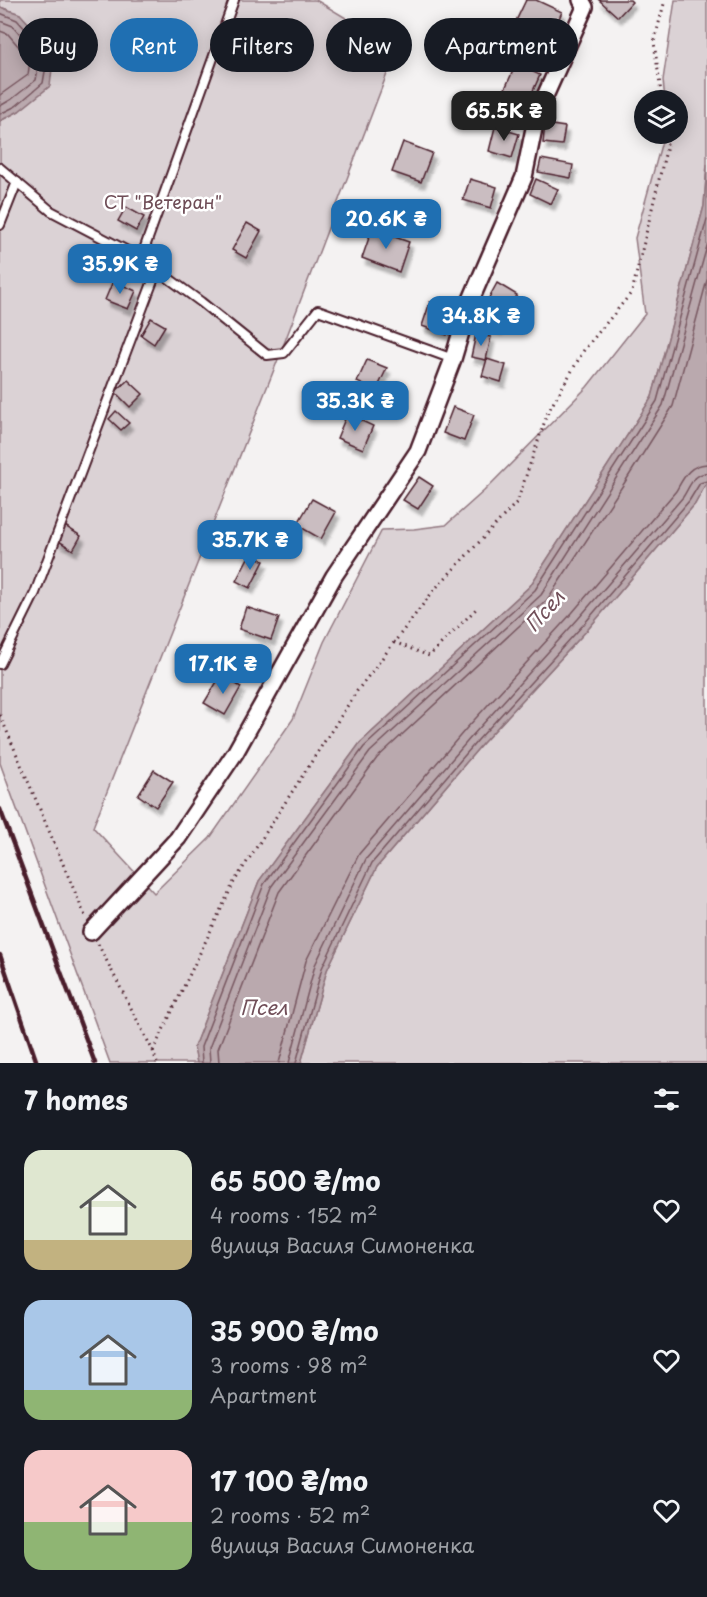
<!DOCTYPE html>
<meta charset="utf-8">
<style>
body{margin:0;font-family:"Playpen Sans",sans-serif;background:#20242c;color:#f1f3f6;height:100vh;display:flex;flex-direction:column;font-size:22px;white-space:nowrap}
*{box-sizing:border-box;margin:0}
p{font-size:20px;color:#9ea1a6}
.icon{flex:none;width:33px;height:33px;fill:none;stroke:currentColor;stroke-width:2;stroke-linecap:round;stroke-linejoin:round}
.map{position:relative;height:1063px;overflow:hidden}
.details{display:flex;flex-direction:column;background:#171b24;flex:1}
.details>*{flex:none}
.hud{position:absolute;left:18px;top:18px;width:672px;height:54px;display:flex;gap:12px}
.buttons{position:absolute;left:634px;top:90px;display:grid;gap:12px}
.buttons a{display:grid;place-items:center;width:54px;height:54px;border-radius:50%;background:#171b24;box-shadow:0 3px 15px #0003;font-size:30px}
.price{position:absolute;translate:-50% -51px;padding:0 14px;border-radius:12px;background:#1f6fb2;color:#fff;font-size:20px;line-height:39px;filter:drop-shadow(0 2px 3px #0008)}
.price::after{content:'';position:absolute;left:50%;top:36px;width:18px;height:14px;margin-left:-9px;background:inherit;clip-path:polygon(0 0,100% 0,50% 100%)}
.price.current{background:#222;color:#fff}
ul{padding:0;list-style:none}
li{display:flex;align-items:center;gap:18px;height:150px;padding:0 24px}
li span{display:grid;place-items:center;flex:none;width:168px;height:120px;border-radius:18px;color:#555}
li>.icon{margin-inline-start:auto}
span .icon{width:72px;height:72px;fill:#fffc;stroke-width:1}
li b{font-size:26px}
h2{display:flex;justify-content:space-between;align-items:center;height:72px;padding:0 24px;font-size:26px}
.pill{padding:0 21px;border-radius:27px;background:#171b24;box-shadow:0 3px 15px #0003;font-size:21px;line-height:54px}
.pill.current{background:#1f6fb2;color:#fff}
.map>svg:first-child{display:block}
.green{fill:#dbd2d5;stroke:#927880;stroke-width:1.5}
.water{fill:#baa9ae;stroke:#8d727a;stroke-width:1.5}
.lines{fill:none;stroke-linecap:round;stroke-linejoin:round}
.shore{stroke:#77565f;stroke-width:1.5}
.building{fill:#cabdc1;stroke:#4a1f2b;stroke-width:1.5;filter:url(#shadow)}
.lane-casing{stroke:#4a1f2b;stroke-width:12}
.street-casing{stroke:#4a1f2b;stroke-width:20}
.path{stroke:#4a1f2b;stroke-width:3;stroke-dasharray:1.5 4.5;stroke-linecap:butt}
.lane{stroke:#fff;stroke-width:8}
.street{stroke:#fff;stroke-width:15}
.rail{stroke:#4a1f2b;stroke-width:4.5}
.labels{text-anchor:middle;stroke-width:5;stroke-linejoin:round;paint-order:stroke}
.park-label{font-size:18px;fill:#6e4c56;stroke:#fff}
.water-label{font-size:20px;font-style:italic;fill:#714f59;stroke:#fff}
</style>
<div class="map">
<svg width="707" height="1063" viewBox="0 0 707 1063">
<defs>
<filter id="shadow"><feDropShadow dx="3.5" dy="6" stdDeviation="1.5" flood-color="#0004"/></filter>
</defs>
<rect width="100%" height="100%" fill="#f4f2f2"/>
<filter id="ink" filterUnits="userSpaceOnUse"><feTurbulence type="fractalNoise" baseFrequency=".0167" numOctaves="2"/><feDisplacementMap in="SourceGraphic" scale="12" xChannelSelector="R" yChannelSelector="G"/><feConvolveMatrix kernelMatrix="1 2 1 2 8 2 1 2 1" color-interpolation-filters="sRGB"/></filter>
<g filter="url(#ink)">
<g class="green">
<path d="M 0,0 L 316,0 L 366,30 L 390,66 L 277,362 L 93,827 L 154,893 L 210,838 L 293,719 L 324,642 L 382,530 L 414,529 L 446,525 L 484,491 L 587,387 L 645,314 L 635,238 L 664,134 L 678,134 L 678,100 L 665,100 L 663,80 L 675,0 L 707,0 L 707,164 L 704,206 L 652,397 L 530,586 L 360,743 L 259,881 L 194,1047 L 197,1063 L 110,1063 L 0,763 L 0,121 L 19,111 L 20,14 L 0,7 Z"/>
<path d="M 707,482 L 707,1063 L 301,1063 L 327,970 L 377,867 L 482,744 L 589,628 L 695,504 Z"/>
</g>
<g class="water">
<path d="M 0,7 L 20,14 L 54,51 L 50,86 L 19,111 L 0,121 Z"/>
<path d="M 707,164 L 707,482 L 695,504 L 589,628 L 482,744 L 377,867 L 327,970 L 301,1063 L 197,1063 L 194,1047 L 259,881 L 360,743 L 530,586 L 652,397 L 704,206 Z"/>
</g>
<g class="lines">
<g class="shore">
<path d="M 0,13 L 17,20 L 48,54 L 43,83 L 16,106 L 0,114"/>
<path d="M 0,21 L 13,26 L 40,57 L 36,80 L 12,99 L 0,106"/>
<path d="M 0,31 L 8,34 L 30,60 L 28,75 L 0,95"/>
<path d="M 202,1063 L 201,1047 L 264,884 L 364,747 L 535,590 L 657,401 L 707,219"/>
<path d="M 210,1063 L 209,1048 L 271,887 L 370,752 L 541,595 L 663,405 L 707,246"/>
<path d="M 219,1063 L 218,1049 L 279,892 L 377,758 L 547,600 L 625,482 L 673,406 L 707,280"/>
<path d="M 279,1063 L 306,961 L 359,854 L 465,730 L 572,613 L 676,491 C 684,477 689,465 707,464"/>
<path d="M 289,1063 L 315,965 L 366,859 L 472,736 L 578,619 L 683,497 C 690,486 693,474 707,473"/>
<path d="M 296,1063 L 322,968 L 372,863 L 478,740 L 584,624 L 689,501 L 700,483 L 707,481"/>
</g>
</g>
<g class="building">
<path d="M 526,0 L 536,0 L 562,12 L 549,39 L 515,23 Z"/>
<path d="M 599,0 L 630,0 L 632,2 L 618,17 Z"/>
<path d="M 516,64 L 540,75 L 528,102 L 504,91 Z"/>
<path d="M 488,101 L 509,107 L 505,120 L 484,113 Z"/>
<path d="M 545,124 L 565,127 L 562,145 L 543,143 Z"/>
<path d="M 495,127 L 519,134 L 512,158 L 489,151 Z"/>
<path d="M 403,142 L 432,153 L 421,182 L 392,172 Z"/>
<path d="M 541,159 L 573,165 L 571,178 L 538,172 Z"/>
<path d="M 470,179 L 497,187 L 491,208 L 463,200 Z"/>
<path d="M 536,179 L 558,189 L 551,204 L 530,194 Z"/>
<path d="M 126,207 L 144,217 L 136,231 L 118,221 Z"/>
<path d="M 247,223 L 261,231 L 246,258 L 232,250 Z"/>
<path d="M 372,229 L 409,242 L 399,272 L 362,258 Z"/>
<path d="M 113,281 L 136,291 L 128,309 L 105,300 Z"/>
<path d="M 497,283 L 517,295 L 498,329 L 478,318 Z"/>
<path d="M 430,302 L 456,312 L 447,335 L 422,326 Z"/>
<path d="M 151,318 L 165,326 L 154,344 L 141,335 Z"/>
<path d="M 476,334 L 491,337 L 486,360 L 471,357 Z"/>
<path d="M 487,359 L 506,365 L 501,382 L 482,376 Z"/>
<path d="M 367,360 L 387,368 L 376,391 L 357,382 Z"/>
<path d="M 128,380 L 143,394 L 130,407 L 115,392 Z"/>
<path d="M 453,407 L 474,415 L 464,441 L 443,433 Z"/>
<path d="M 116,411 L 129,423 L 121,430 L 109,419 Z"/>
<path d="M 347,414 L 373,426 L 363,449 L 337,438 Z"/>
<path d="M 419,477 L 433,486 L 418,509 L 403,500 Z"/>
<path d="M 312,499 L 336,512 L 321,539 L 297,525 Z"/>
<path d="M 65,526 L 81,536 L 73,550 L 57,540 Z"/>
<path d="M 250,554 L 264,561 L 250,588 L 236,581 Z"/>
<path d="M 246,607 L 279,618 L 271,640 L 239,629 Z"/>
<path d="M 221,675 L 241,687 L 225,715 L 204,703 Z"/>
<path d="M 154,770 L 173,782 L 156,807 L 138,795 Z"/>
</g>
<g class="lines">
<defs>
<g id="lane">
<path d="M 0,168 L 51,211 L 141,258 L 201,302 L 267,355 L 284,353 L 318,310 L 453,359"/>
<path d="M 0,225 L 17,182"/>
<path d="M 141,258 L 234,0"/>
<path d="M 0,664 L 35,593 L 157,270"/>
</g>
<path id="street" d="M 91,932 L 178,838 L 235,753 L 334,576 L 418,451 L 453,359 L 470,302 L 524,177 L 537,114 L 585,7 L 581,0"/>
</defs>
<use href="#lane" class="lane-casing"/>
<use href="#street" class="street-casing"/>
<g class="path">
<path d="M 662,100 L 654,42 L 665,0"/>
<path d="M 394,642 L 429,656 L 476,609"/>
<path d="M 0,715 L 85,916"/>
<path d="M 98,944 L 153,1051 L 157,1063"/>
<path d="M 153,1051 L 234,882 L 357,691 L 434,590 L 517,502 L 548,412 L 584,350 L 632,292 L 668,142 L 667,134"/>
</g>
<use href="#lane" class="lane"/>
<use href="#street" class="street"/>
<g class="rail">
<path d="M 0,809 L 95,1063"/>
<path d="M 0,955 L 37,1063"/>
</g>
</g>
</g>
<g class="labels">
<g class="park-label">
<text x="163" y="209">СТ "Ветеран"</text>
</g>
<g class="water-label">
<text transform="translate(545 611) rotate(-48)" y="7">Псел</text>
<text x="264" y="1015">Псел</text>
</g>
</g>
</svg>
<div class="buttons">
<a><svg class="icon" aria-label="layers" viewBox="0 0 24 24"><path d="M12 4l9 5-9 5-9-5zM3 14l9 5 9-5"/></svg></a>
</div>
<b class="price current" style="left:504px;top:142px">65.5K ₴</b>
<b class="price" style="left:386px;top:250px">20.6K ₴</b>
<b class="price" style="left:120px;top:295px">35.9K ₴</b>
<b class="price" style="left:481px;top:347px">34.8K ₴</b>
<b class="price" style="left:355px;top:432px">35.3K ₴</b>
<b class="price" style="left:250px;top:571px">35.7K ₴</b>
<b class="price" style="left:223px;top:695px">17.1K ₴</b>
<div class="hud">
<a class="pill">Buy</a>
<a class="pill current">Rent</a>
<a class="pill">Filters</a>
<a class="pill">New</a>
<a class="pill">Apartment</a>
</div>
</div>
<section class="details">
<h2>7 homes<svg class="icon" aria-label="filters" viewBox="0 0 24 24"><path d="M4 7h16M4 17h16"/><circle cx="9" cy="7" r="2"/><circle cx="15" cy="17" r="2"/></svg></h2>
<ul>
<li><span style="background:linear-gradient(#dfe7d0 75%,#c2b280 0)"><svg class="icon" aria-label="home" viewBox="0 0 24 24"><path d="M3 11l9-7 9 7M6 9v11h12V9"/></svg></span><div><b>65 500 ₴/mo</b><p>4 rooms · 152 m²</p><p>вулиця Василя Симоненка</p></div><svg class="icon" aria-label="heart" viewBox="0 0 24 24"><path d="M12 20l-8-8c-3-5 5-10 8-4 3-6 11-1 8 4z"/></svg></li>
<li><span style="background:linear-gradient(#a9c7e8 75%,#8fb573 0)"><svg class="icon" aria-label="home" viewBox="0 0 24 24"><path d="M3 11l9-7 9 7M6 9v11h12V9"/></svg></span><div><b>35 900 ₴/mo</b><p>3 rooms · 98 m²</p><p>Apartment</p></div><svg class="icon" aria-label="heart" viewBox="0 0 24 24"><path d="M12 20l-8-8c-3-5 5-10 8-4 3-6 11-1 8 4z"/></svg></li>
<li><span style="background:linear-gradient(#f6c9c9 60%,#8fb573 0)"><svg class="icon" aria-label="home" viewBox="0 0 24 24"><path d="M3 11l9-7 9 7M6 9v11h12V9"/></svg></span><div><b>17 100 ₴/mo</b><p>2 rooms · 52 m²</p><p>вулиця Василя Симоненка</p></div><svg class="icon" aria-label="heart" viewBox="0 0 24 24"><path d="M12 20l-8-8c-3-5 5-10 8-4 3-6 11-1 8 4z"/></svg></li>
</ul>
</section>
